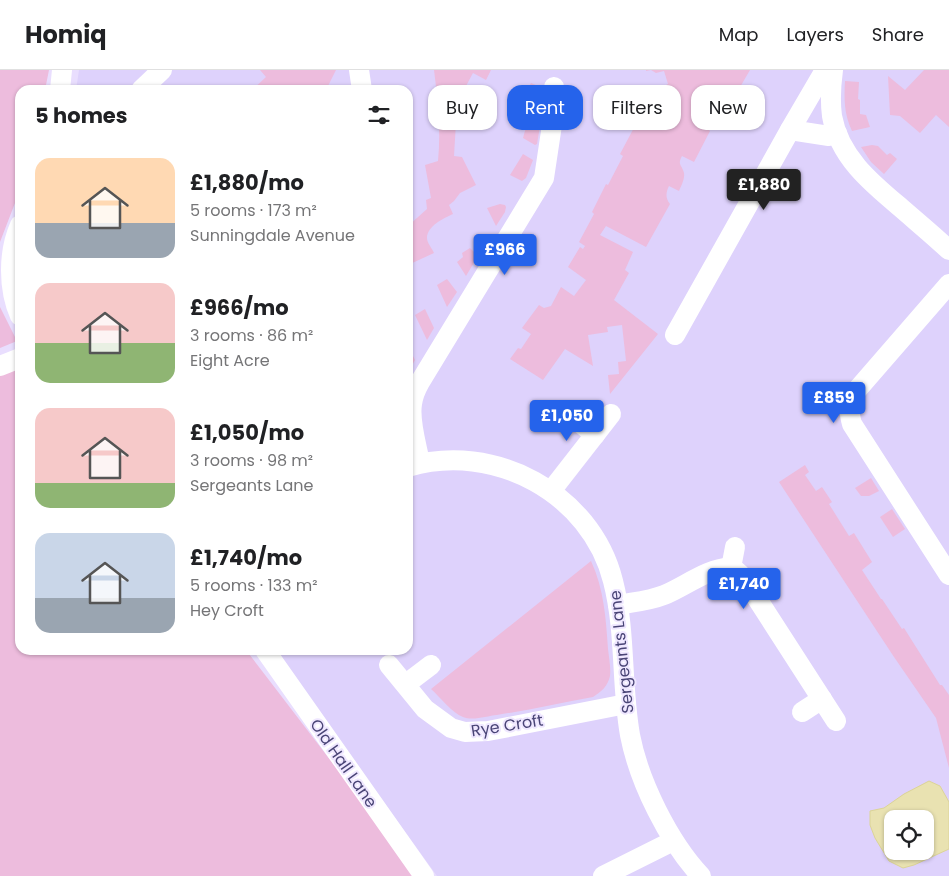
<!DOCTYPE html>
<meta charset="utf-8">
<style>
body{margin:0;font-family:Poppins,sans-serif;background:#f2f2f2;color:#202124;height:100vh;display:flex;flex-direction:column;font-size:19px;white-space:nowrap}
*{box-sizing:border-box;margin:0}
p{font-size:16px;color:#757577}
.icon{flex:none;width:28px;height:28px;fill:none;stroke:currentColor;stroke-width:2;stroke-linecap:round;stroke-linejoin:round}
.map{position:relative;flex:1;overflow:hidden}
.side{position:absolute;left:15px;top:15px;width:398px;height:570px;display:flex;flex-direction:column;background:#fff;border-radius:15px;box-shadow:0 1px 4px #0004}
.side>*{flex:none}
.top-card{position:absolute;left:428px;top:15px;width:446px;height:45px;display:flex;gap:10px}
.tools{position:absolute;left:884px;top:740px;display:grid;gap:10px}
.tools a{display:grid;place-items:center;width:50px;height:50px;border-radius:10px;background:#fff;box-shadow:0 1px 4px #0004;font-size:25px}
.price{position:absolute;translate:-50% -42px;padding:0 11px;border-radius:5px;background:#2563eb;color:#fff;font-size:16px;line-height:32px;filter:drop-shadow(0 1px 2px #0008)}
.price::after{content:'';position:absolute;left:50%;top:30px;width:15px;height:11px;margin-left:-8px;background:inherit;clip-path:polygon(0 0,100% 0,50% 100%)}
.price.on{background:#222;color:#fff}
ul{padding:0;list-style:none}
li{display:flex;align-items:center;gap:15px;height:125px;padding:0 20px}
li span{display:grid;place-items:center;flex:none;width:140px;height:100px;border-radius:15px;color:#555}
li>.icon{margin-inline-start:auto}
span .icon{width:60px;height:60px;fill:#fffc;stroke-width:1}
li b{font-size:21px}
h2{display:flex;justify-content:space-between;align-items:center;height:60px;padding:0 20px;font-size:21px}
.chip{padding:0 18px;border-radius:15px;background:#fff;box-shadow:0 1px 4px #0004;font-size:18px;line-height:45px}
.chip.on{background:#2563eb;color:#fff}
header{display:flex;align-items:center;gap:30px;box-sizing:border-box;height:70px;padding:0 25px;background:#fff;border-bottom:1px solid #e0e0e0}
header strong{font-size:24px}
nav{display:flex;gap:28px;margin-inline-start:auto;font-size:18px}
.map>svg:first-child{display:block}
.residential{fill:#ded2fc;fill-rule:evenodd}
.green{fill:#edbcdd}
.water{fill:#e9e2b1;stroke:#dcd497;fill-rule:evenodd}
.lines{fill:none;stroke-linecap:round;stroke-linejoin:round}
.street{stroke:#fff;stroke-width:20}
.labels{text-anchor:middle;stroke-width:4;stroke-linejoin:round;paint-order:stroke}
.street-label{font-size:16px;fill:#494476;stroke:#efe7ff}
</style>
<header>
<strong>Homiq</strong>
<nav><a>Map</a><a>Layers</a><a>Share</a></nav>
</header>
<div class="map">
<svg width="949" height="806" viewBox="0 0 949 806">
<rect width="100%" height="100%" fill="#e9defe"/>
<path class="residential" d="M 79,0 L 949,0 L 949,806 L 437,806 L 274,580 L 408,580 L 408,20 L 76,20 ZM 892,749 L 925,749 L 925,781 L 892,781 Z"/>
<g class="green">
<path d="M 0,0 L 49,0 L 45,20 L 20,20 L 20,120 L 0,172 Z"/>
<path d="M 260,0 L 336,0 L 326,20 L 252,20 L 266,7 Z"/>
<path d="M 434,0 L 491,0 L 486,10 L 473,3 L 466,16 L 483,25 L 472,42 L 468,41 L 460,53 L 456,52 L 454,86 L 462,87 L 476,115 L 460,123 L 454,131 L 449,135 L 453,144 C 444,148 427,156 427,168 C 427,173 432,178 434,183 L 408,195 L 408,156 L 427,139 L 426,130 L 431,128 L 425,95 L 438,91 C 441,61 438,31 434,0 Z"/>
<path d="M 646,0 L 750,0 L 729,36 L 725,33 L 709,60 L 710,61 L 694,92 L 682,86 C 677,95 682,95 684,103 C 685,109 681,116 679,121 L 669,116 C 666,122 665,128 670,134 L 646,177 L 606,156 L 600,165 L 633,182 L 625,200 L 629,203 L 614,230 L 658,264 L 610,324 L 608,305 L 619,304 L 618,292 L 626,291 L 622,255 L 607,257 L 608,262 L 588,265 L 593,296 L 565,279 L 543,310 L 510,289 L 518,278 L 521,279 L 531,264 L 522,258 L 539,235 L 544,238 L 551,236 L 561,217 L 574,226 L 586,210 L 568,197 L 580,177 L 583,179 L 585,176 L 579,172 L 594,144 L 592,142 L 606,114 L 608,115 L 623,86 L 620,84 L 645,37 L 661,39 L 656,22 L 662,17 L 668,14 L 664,1 L 656,3 L 651,0 L 646,1 Z"/>
<path d="M 924,0 L 949,0 L 949,57 L 936,45 L 920,63 L 900,46 L 890,45 L 888,6 L 905,20 Z"/>
<path d="M 845,11 L 859,12 L 858,29 L 860,30 L 860,44 L 866,45 L 870,57 L 852,61 C 844,44 844,29 845,11 Z"/>
<path d="M 531,13 L 543,18 L 541,38 L 523,28 Z"/>
<path d="M 528,50 L 540,56 L 537,74 L 535,75 L 523,68 Z"/>
<path d="M 872,75 L 878,76 L 887,85 L 890,83 L 897,89 L 884,104 L 871,92 L 861,77 Z"/>
<path d="M 523,84 L 533,90 L 526,108 L 522,111 L 510,105 Z"/>
<path d="M 500,134 L 505,135 L 506,137 L 505,142 L 496,156 L 487,138 Z"/>
<path d="M 470,178 L 478,186 L 466,206 L 457,192 L 463,187 L 462,183 Z"/>
<path d="M 447,209 L 457,222 L 447,237 L 437,215 Z"/>
<path d="M 0,237 L 17,271 L 0,278 Z"/>
<path d="M 425,239 L 434,258 L 427,270 L 415,245 Z"/>
<path d="M 408,276 L 415,290 L 408,303 Z"/>
<path d="M 20,296 L 20,580 L 246,580 L 390,768 L 416,806 L 0,806 L 0,305 Z"/>
<path d="M 805,395 L 809,402 L 805,405 L 816,421 L 822,417 L 832,432 L 829,434 L 849,466 L 854,463 L 872,492 L 862,500 L 881,529 L 882,529 L 902,559 L 904,558 L 940,615 L 942,615 L 949,625 L 949,698 L 936,648 L 894,587 L 779,412 Z"/>
<path d="M 871,408 L 879,421 L 869,426 L 861,426 L 855,418 Z"/>
<path d="M 892,439 L 905,459 L 893,467 L 880,447 Z"/>
<path d="M 591,491 C 604,519 606,549 608,579 C 609,588 611,598 610,606 C 608,616 601,622 593,627 C 561,633 529,640 497,645 C 487,646 473,651 463,647 C 452,643 440,627 431,619 Z"/>
</g>
<path class="water" d="M 929,711 L 940,716 L 949,732 L 949,779 L 914,795 L 903,798 L 889,791 L 875,768 L 870,755 L 870,741 L 884,738 L 904,724 ZM 892,749 L 925,749 L 925,781 L 892,781 Z"/>
<g class="lines">
<g class="street">
<path d="M 359,0 L 362,20"/>
<path d="M 833,0 C 831,15 830,31 832,46 C 839,86 870,112 900,137 C 916,151 933,165 949,180"/>
<path d="M 60,20 L 62,0"/>
<path d="M 141,20 L 162,0"/>
<path d="M 790,60 L 829,66 L 837,63"/>
<path d="M 20,155 C 8,182 8,219 20,246"/>
<path d="M 949,214 L 857,320 C 848,333 848,339 852,354 L 949,505"/>
<path d="M 675,265 L 790,60 L 825,0"/>
<path d="M 0,296 L 20,288"/>
<path d="M 579,352 L 595,365"/>
<path d="M 420,393 C 417,376 409,351 412,334 C 413,326 416,319 420,312 L 544,108 L 555,35 L 554,17"/>
<path d="M 408,397 C 493,371 591,423 613,511 C 626,561 621,614 630,665 C 639,712 669,772 701,806"/>
<path d="M 551,421 L 611,344"/>
<path d="M 731,498 L 735,477"/>
<path d="M 618,535 C 633,532 649,531 664,525 C 682,518 710,497 729,498 C 738,499 744,509 749,516 L 836,651"/>
<path d="M 265,580 L 424,806"/>
<path d="M 389,595 L 425,639 L 451,658 L 465,662 L 488,661 L 626,634"/>
<path d="M 406,614 L 431,595"/>
<path d="M 802,642 L 822,629"/>
<path d="M 603,806 L 673,771"/>
</g>
</g>
<g class="labels">
<g class="street-label">
<text transform="translate(621 582) rotate(-96)" y="6">Sergeants Lane</text>
<text transform="translate(507 655) rotate(-9)" y="6">Rye Croft</text>
<text transform="translate(344 693) rotate(55)" y="6">Old Hall Lane</text>
</g>
</g>
</svg>
<div class="tools">
<a><svg class="icon" aria-label="locate" viewBox="0 0 24 24"><circle cx="12" cy="12" r="6"/><path d="M12 2v4M12 18v4M2 12h4M18 12h4"/></svg></a>
</div>
<b class="price on" style="left:764px;top:141px">£1,880</b>
<b class="price" style="left:505px;top:206px">£966</b>
<b class="price" style="left:834px;top:354px">£859</b>
<b class="price" style="left:567px;top:372px">£1,050</b>
<b class="price" style="left:744px;top:540px">£1,740</b>
<div class="top-card">
<a class="chip">Buy</a>
<a class="chip on">Rent</a>
<a class="chip">Filters</a>
<a class="chip">New</a>
</div>
<section class="side">
<h2>5 homes<svg class="icon" aria-label="filters" viewBox="0 0 24 24"><path d="M4 7h16M4 17h16"/><circle cx="9" cy="7" r="2"/><circle cx="15" cy="17" r="2"/></svg></h2>
<ul>
<li><span style="background:linear-gradient(#ffd9b3 65%,#9aa5b1 0)"><svg class="icon" aria-label="home" viewBox="0 0 24 24"><path d="M3 11l9-7 9 7M6 9v11h12V9"/></svg></span><div><b>£1,880/mo</b><p>5 rooms · 173 m²</p><p>Sunningdale Avenue</p></div></li>
<li><span style="background:linear-gradient(#f6c9c9 60%,#8fb573 0)"><svg class="icon" aria-label="home" viewBox="0 0 24 24"><path d="M3 11l9-7 9 7M6 9v11h12V9"/></svg></span><div><b>£966/mo</b><p>3 rooms · 86 m²</p><p>Eight Acre</p></div></li>
<li><span style="background:linear-gradient(#f6c9c9 75%,#8fb573 0)"><svg class="icon" aria-label="home" viewBox="0 0 24 24"><path d="M3 11l9-7 9 7M6 9v11h12V9"/></svg></span><div><b>£1,050/mo</b><p>3 rooms · 98 m²</p><p>Sergeants Lane</p></div></li>
<li><span style="background:linear-gradient(#c9d6e8 65%,#9aa5b1 0)"><svg class="icon" aria-label="home" viewBox="0 0 24 24"><path d="M3 11l9-7 9 7M6 9v11h12V9"/></svg></span><div><b>£1,740/mo</b><p>5 rooms · 133 m²</p><p>Hey Croft</p></div></li>
</ul>
</section>
</div>
